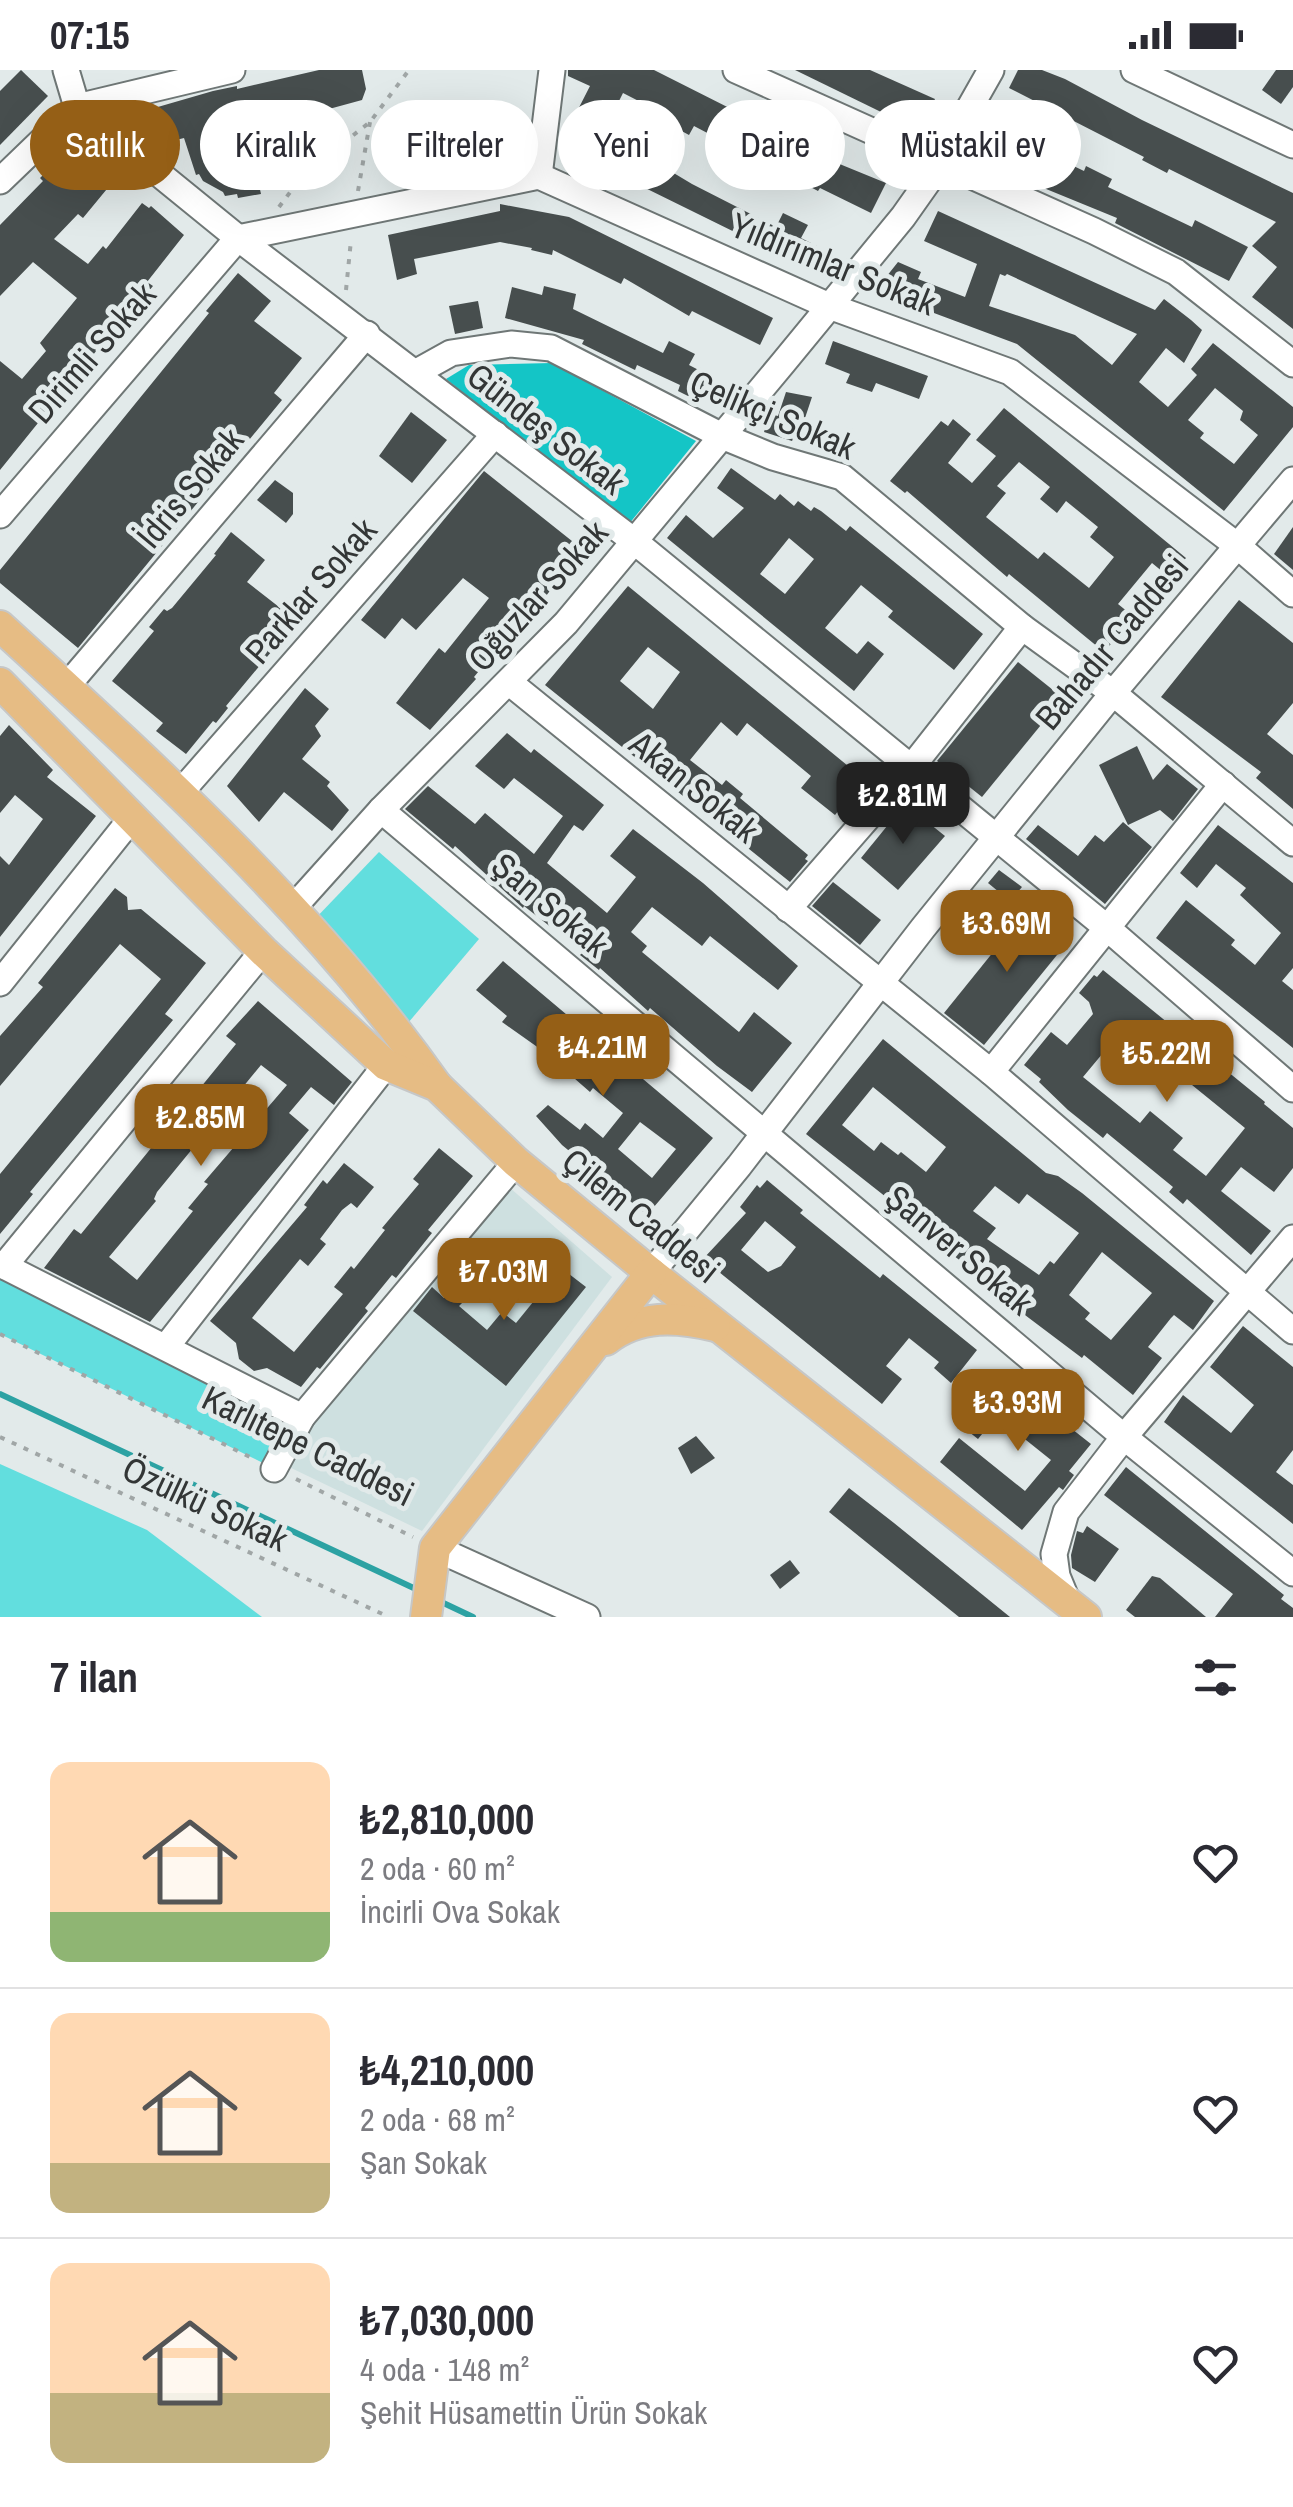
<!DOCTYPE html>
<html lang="tr">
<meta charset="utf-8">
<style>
body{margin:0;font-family:"Archivo Narrow",sans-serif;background:#f2f2f3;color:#2b2b33;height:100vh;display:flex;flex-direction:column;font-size:38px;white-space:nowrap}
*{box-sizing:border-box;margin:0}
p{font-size:32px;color:#7c7c81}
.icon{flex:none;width:55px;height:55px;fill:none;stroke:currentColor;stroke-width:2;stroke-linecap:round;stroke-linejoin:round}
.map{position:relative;height:1547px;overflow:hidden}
.panel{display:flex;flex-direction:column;background:#fff;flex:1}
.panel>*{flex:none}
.top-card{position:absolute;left:30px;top:30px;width:1235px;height:90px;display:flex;gap:20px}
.price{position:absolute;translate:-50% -85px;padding:0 22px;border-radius:20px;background:#955f16;color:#fff;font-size:32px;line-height:65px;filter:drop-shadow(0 2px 5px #0008)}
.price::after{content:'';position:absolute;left:50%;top:60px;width:30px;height:22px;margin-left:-15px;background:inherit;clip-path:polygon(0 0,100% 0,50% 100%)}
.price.on{background:#222;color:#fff}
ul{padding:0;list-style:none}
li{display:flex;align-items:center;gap:30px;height:250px;padding:0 50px}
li+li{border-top:2px solid #e1e1e2}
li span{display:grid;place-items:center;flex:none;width:280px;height:200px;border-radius:20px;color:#555}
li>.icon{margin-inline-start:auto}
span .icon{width:120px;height:120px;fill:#fffc;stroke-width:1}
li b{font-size:42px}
h2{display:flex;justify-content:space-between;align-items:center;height:120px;padding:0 50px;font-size:42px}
.chip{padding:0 35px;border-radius:45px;background:#fff;box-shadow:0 10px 40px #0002;font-size:35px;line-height:90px}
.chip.on{background:#955f16;color:#fff}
.status{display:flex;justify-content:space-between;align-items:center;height:70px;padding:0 50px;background:#fff;direction:ltr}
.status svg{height:28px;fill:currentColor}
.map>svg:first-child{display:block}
.built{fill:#cee0e0}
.green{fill:#62dede}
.forest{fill:#14c5c6}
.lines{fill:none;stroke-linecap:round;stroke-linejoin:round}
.stream{stroke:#2ca2a3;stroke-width:6}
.building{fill:#474e4e;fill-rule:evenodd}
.minor-casing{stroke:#6f7776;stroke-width:29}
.major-casing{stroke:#c6c7c7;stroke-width:34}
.path{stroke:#a0a6a6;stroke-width:4;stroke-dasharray:5 8;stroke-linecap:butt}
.minor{stroke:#fff;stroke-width:25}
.major{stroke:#e6bc84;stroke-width:30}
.labels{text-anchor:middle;stroke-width:10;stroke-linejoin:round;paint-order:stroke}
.street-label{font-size:35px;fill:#333636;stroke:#e2eaea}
</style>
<div class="status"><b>07:15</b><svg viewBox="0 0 49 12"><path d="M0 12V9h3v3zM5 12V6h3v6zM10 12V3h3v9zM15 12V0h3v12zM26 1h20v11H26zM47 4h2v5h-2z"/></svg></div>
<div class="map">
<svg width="1293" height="1547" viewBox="0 0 1293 1547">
<rect width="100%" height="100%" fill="#e2eaea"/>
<path class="built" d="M 509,1117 L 612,1207 L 422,1461 L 287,1396 L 311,1350 Z"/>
<g class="green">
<path d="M 379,782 L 479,869 L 408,953 L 313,851 Z"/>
<path d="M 0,1201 L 291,1350 L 267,1395 L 0,1264 Z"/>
<path d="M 0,1394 L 147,1460 L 262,1547 L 0,1547 Z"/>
</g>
<path class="forest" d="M 552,293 L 696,371 L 629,454 L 446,309 L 469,295 Z"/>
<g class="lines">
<g class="stream">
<path d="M 0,1324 L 420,1521"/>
<path d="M 435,1529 L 473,1547"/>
</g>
</g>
<g class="building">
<path d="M 21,0 L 48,26 L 0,75 L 0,21 Z"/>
<path d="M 319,0 L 362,0 L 366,19 L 362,30 L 307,45 L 309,51 L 285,56 L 284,51 L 247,60 L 261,124 L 238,128 L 237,124 L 225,126 L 223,122 L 203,111 L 199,104 L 196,105 L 184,68 L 156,75 L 144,41 L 213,21 L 237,16 L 237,19 Z"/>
<path d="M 568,0 L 654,0 L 842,95 L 886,113 L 871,143 L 820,118 L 818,121 L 694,56 L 689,65 L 663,51 L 666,45 L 623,23 L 608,53 L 662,82 L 660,86 L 671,92 L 667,99 L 692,114 L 776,157 L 783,143 L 808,155 L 801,168 L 823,179 L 812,200 L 564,78 L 570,66 L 566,63 L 590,16 L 568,6 Z"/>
<path d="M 795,0 L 870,0 L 935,29 L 920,61 Z"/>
<path d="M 1018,0 L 1042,0 L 1065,9 L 1142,50 L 1293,123 L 1293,259 L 1252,227 L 1277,197 L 1252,176 L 1276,152 L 1169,99 L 1167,103 L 1142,90 L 1144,87 L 1009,18 Z"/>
<path d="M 1276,0 L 1293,0 L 1293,17 L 1281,34 L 1262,20 Z"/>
<path d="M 444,30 L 449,62 L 487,55 L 485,41 L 515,38 L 516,77 L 418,92 L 414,66 L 422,64 L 420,48 L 426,33 Z"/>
<path d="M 990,56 L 1084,101 L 1086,96 L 1112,109 L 1108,117 L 1192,157 L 1195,150 L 1248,177 L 1229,211 L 1115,153 L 1117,148 L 1029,112 L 976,84 Z"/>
<path d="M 79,76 L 116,108 L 83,148 L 78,144 L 54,169 L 88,194 L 103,176 L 106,179 L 142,133 L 149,138 L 151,136 L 184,165 L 147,212 L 153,216 L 137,235 L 135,233 L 0,400 L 0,291 L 22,309 L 46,281 L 40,273 L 77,228 L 33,192 L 0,226 L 0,155 L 43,111 L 40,108 L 53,95 L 60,95 Z"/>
<path d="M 500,134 L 569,147 L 773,248 L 760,275 L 692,241 L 689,246 L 624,208 L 621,214 L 553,180 L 552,185 L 531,180 L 532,178 L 500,172 L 414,189 L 417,204 L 397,210 L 388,165 L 500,141 Z"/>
<path d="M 938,141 L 1155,240 L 1164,229 L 1191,250 L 1202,260 L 1184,293 L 1166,278 L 1139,312 L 1168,337 L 1197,305 L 1191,299 L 1213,273 L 1293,337 L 1293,357 L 1224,441 L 1017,274 L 875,221 L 898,192 L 921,202 L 918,209 L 965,227 L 977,194 L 924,171 ZM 1000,204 L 1005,206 L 1007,204 L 1137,264 L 1112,295 L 1075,265 L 989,236 ZM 1215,318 L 1243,341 L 1240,350 L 1258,365 L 1234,394 L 1200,368 L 1204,363 L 1188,350 Z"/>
<path d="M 238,203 L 271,231 L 254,251 L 302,288 L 274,323 L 282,330 L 78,578 L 0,513 L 0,500 L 209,243 L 206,241 Z"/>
<path d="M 544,216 L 576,224 L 573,239 L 663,283 L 669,271 L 695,284 L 689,295 L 714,308 L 702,333 L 678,321 L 680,315 L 637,295 L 635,300 L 582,274 L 584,270 L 505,248 L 512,217 L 542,225 Z"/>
<path d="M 478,231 L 483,258 L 455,264 L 449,236 Z"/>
<path d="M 833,271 L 928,306 L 919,329 L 876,313 L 872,322 L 846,313 L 850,304 L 825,294 Z"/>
<path d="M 786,322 L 812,327 L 798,369 L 794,367 L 792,371 L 764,362 L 770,344 L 778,346 Z"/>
<path d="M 1004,338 L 1186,488 L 1169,507 L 1152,493 L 1118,534 L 1134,547 L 1104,582 L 1009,504 L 1007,507 L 993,495 L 907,421 L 905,423 L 890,411 L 941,351 L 948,356 L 953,349 L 971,364 L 948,393 L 972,413 L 996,386 L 976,370 ZM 1019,392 L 1050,417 L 1040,429 L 1057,443 L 1066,431 L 1098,457 L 1090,467 L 1114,487 L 1089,518 L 1044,482 L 1038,489 L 986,447 L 1006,423 L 997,416 Z"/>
<path d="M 411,342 L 447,370 L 412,413 L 379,386 Z"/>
<path d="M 731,398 L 775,430 L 780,424 L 794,436 L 798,431 L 811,441 L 814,437 L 821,441 L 846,461 L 850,456 L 983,564 L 954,600 L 888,547 L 893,541 L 861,515 L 825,558 L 857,584 L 868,571 L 884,584 L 854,621 L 667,468 L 686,445 L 713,468 L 744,438 L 717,418 ZM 789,468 L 814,489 L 785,524 L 760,504 Z"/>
<path d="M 484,401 L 582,479 L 526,552 L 524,550 L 501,574 L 474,607 L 476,609 L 430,660 L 396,633 L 439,578 L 445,583 L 489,528 L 463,508 L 416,560 L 402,548 L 385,569 L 361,550 Z"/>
<path d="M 275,410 L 293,423 L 293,444 L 286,453 L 257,430 Z"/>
<path d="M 1293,457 L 1293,500 L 1274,484 Z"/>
<path d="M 231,462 L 265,490 L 247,512 L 297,551 L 226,636 L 228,638 L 216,653 L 213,651 L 186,684 L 156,661 L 163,653 L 112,611 L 154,561 L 149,557 L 164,539 L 167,541 L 172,538 L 216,485 L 214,484 Z"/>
<path d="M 628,516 L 864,709 L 835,745 L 801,718 L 811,706 L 747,653 L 737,666 L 721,652 L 690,690 L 722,715 L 726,710 L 743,724 L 740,728 L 808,785 L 805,789 L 808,791 L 790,812 L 545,615 ZM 648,577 L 680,602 L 653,639 L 620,611 Z"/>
<path d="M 1239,530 L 1293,573 L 1293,633 L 1267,664 L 1293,685 L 1293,739 L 1256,708 L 1261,702 L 1161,627 Z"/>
<path d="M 1018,592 L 1063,628 L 982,727 L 937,691 Z"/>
<path d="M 305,618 L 329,639 L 315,656 L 321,666 L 302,689 L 330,712 L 327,716 L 349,740 L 332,761 L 284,722 L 259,752 L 227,716 Z"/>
<path d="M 9,655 L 53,700 L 47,707 L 96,746 L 0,867 L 0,786 L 9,795 L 43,749 L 15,725 L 0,743 L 0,666 Z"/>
<path d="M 507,663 L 531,683 L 534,679 L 604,735 L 583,761 L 574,755 L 547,793 L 607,843 L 636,807 L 610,786 L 633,759 L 703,813 L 798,896 L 778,920 L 710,866 L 702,876 L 652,837 L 631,862 L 647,876 L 642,882 L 739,962 L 754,942 L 792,973 L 752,1022 L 717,996 L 650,938 L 648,941 L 600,898 L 599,900 L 580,885 L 584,881 L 554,856 L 552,858 L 524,836 L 523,838 L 455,776 L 453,779 L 405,739 L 428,716 L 475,754 L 485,743 L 534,784 L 563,746 L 514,708 L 504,719 L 475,696 Z"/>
<path d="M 1137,676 L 1153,710 L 1167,694 L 1198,719 L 1173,751 L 1160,740 L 1128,755 L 1099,695 Z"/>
<path d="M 905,734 L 945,766 L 898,820 L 861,788 Z"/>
<path d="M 1123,752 L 1152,777 L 1105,834 L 1026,769 L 1038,755 L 1078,786 L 1095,765 L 1104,772 Z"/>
<path d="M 1218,755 L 1293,813 L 1293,898 L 1282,911 L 1293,920 L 1293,978 L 1156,868 L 1186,830 L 1235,870 L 1231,875 L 1255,895 L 1281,863 L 1240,825 L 1246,818 L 1216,794 L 1197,818 L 1180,803 Z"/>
<path d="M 999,800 L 1022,817 L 1010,831 L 988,813 Z"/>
<path d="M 833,812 L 881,850 L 860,875 L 812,836 Z"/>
<path d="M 115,818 L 127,827 L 128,840 L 141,839 L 206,893 L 165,944 L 173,950 L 30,1122 L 33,1124 L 0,1164 L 0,1104 L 161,909 L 120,874 L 0,1016 L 0,966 L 43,917 L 38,913 Z"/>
<path d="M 1031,835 L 1070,869 L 984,975 L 944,943 Z"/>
<path d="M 503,891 L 713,1068 L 647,1145 L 562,1075 L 536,1046 L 548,1035 L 580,1060 L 585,1053 L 603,1068 L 623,1043 L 593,1018 L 590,1022 L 543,981 L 502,952 L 507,946 L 476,920 ZM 640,1052 L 676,1079 L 652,1108 L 618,1079 Z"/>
<path d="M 1103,900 L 1265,1032 L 1264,1034 L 1293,1058 L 1293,1098 L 1274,1122 L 1241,1097 L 1221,1121 L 1271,1161 L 1251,1185 L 1187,1129 L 1183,1134 L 1169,1122 L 1173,1117 L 1107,1063 L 1103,1068 L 1068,1040 L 1039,1012 L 1041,1009 L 1024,995 L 1051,962 L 1067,975 L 1093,944 L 1089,932 L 1079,923 L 1094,905 L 1097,907 ZM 1123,959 L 1245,1058 L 1206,1106 L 1173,1080 L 1183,1068 L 1150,1041 L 1140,1053 L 1083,1007 Z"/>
<path d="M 258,931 L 352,1012 L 336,1032 L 334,1035 L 311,1017 L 289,1043 L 309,1060 L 150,1252 L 44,1198 L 74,1159 L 81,1164 L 236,974 L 226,966 ZM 261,995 L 287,1015 L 204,1112 L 208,1114 L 188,1138 L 193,1141 L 137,1210 L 109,1187 L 156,1131 L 154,1129 L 157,1122 Z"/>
<path d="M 883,969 L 1046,1103 L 1058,1106 L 1082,1123 L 1214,1231 L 1193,1260 L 1174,1245 L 1171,1248 L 1148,1277 L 1162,1288 L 1133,1325 L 1084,1285 L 1082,1288 L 1013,1236 L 974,1201 L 901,1146 L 905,1142 L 806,1064 ZM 873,1017 L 946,1077 L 926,1102 L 901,1082 L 898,1085 L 881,1072 L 874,1081 L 842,1055 ZM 995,1116 L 1019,1134 L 1027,1124 L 1079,1163 L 1054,1194 L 1050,1191 L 1039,1205 L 987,1169 L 996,1158 L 973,1141 ZM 1102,1182 L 1152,1223 L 1111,1270 L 1085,1249 L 1090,1243 L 1069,1225 Z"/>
<path d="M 439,1078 L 473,1106 L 428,1160 L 432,1163 L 396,1208 L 392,1205 L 365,1238 L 368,1241 L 320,1299 L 317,1297 L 301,1317 L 267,1298 L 254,1301 L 239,1289 L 236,1273 L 210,1251 L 307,1137 L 304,1135 L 323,1110 L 327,1114 L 344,1093 L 374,1117 L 357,1138 L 351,1133 L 342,1140 L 320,1169 L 326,1174 L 308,1196 L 300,1189 L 252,1248 L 294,1282 L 343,1224 L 334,1217 L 351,1196 L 354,1199 L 385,1160 L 382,1158 L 419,1114 L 413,1109 Z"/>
<path d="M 767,1110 L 803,1140 L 800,1143 L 880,1208 L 883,1204 L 977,1280 L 951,1313 L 934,1298 L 939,1292 L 909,1268 L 886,1296 L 902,1309 L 882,1334 L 703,1189 L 746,1143 L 740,1137 L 757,1115 L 760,1118 ZM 765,1151 L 796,1177 L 781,1196 L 768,1202 L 741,1180 Z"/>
<path d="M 547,1187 L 586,1217 L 506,1316 L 413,1241 L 432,1217 L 444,1228 L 452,1219 L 464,1231 L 459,1236 L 487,1260 L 502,1242 L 516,1253 L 542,1221 L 528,1210 Z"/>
<path d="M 1243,1256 L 1293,1297 L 1293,1380 L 1276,1402 L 1293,1415 L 1293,1454 L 1164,1352 L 1183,1325 L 1231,1363 L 1254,1335 L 1210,1297 Z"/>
<path d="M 1006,1307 L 1091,1374 L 1069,1401 L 1074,1405 L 1063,1420 L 1059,1417 L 1022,1460 L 940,1392 L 959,1368 L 1025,1421 L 1051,1390 L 1001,1350 L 995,1348 L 978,1369 L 964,1358 Z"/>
<path d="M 696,1366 L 715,1388 L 691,1404 L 678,1378 Z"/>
<path d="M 1126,1397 L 1284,1525 L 1281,1529 L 1293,1538 L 1293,1547 L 1215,1547 L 1233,1524 L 1104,1425 Z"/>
<path d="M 849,1418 L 894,1453 L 1010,1547 L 959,1547 L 829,1442 Z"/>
<path d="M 1087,1456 L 1119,1479 L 1095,1512 L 1072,1498 L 1071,1485 L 1077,1461 L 1083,1463 Z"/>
<path d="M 790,1490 L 800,1503 L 780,1519 L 770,1505 Z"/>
<path d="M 1152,1506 L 1160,1508 L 1206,1547 L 1135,1547 L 1126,1540 Z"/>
</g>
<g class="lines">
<defs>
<g id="minor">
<path d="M 66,0 L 77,37 L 238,168 L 634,471 L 1106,857 L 1293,1019"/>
<path d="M 736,0 L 1094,161 L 1176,202 L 1293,294"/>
<path d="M 1134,0 L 1293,75"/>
<path d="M 539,106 L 552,0"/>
<path d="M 0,111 L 77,37 L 232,0"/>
<path d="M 415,303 L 451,283 L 511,274 L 551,278 L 722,366 L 773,387 L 842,407 L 1022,557 L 1113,623 L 1293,773"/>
<path d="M 0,445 L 238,168 L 539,106 L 829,236 L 1010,302 L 1239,477 L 1293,524"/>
<path d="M 510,613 L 991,1002 L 1293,1261"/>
<path d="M 66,617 L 367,264"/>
<path d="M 179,724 L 495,364"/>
<path d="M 381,740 L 1124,1367 L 1293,1503"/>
<path d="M 292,839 L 381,740 L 566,553 L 783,293 L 903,147 L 927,113 L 991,0"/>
<path d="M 788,839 L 911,698 L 1022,557"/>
<path d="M 0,913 L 131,749"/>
<path d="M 991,1002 L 1223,714"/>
<path d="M 0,1194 L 302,1347"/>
<path d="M 4,1196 L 263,881"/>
<path d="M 651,1203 L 739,1096 L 923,858 L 1113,623 L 1293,410"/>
<path d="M 166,1277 L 386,995"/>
<path d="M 274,1399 L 302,1347 L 516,1092"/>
<path d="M 435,1478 L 587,1547"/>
<path d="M 1069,1535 L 1057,1506 L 1054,1484 L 1066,1442 L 1124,1367 L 1293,1168"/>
</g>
<g id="major">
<path d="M 0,556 C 155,698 315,843 437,1016"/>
<path d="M 0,613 L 263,881 L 386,995 L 437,1016 L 516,1092 L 651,1203 L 1086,1547"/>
<path d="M 606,1270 C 639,1244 677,1247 715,1256"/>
<path d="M 426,1547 L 435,1478 L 651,1203"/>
</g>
</defs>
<use href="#minor" class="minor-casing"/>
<use href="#major" class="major-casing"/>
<g class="path">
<path d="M 358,121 L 370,52"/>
<path d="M 279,137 L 303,105 L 370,52 L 409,0"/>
<path d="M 346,220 L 351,170"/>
<path d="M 0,1264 L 256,1390"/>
<path d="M 0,1367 L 389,1547"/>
<path d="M 296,1409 L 413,1467"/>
</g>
<use href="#minor" class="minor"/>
<use href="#major" class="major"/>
</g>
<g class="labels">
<g class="street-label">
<text transform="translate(833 194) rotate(22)" y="12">Yıldırımlar Sokak</text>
<text transform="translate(92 283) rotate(-49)" y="12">Dirimli Sokak</text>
<text transform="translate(773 345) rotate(23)" y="12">Çelikçi Sokak</text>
<text transform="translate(546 359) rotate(38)" y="12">Gündeş Sokak</text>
<text transform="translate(190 418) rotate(-50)" y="12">İdris Sokak</text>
<text transform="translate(311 521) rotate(-49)" y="12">Parklar Sokak</text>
<text transform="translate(538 526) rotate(-48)" y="12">Oğuzlar Sokak</text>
<text transform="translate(1112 572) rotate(-50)" y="12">Bahadır Caddesi</text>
<text transform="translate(694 717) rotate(39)" y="12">Akan Sokak</text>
<text transform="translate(550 835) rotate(40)" y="12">Şan Sokak</text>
<text transform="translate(641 1146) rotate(39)" y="12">Çilem Caddesi</text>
<text transform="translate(959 1180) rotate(40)" y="12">Şanver Sokak</text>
<text transform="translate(308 1376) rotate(26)" y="12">Karlıtepe Caddesi</text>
<text transform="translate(205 1434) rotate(25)" y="12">Özülkü Sokak</text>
</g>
</g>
</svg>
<b class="price on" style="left:903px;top:777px">₺2.81M</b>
<b class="price" style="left:1007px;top:905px">₺3.69M</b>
<b class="price" style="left:603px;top:1029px">₺4.21M</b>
<b class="price" style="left:1167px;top:1035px">₺5.22M</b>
<b class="price" style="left:201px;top:1099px">₺2.85M</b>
<b class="price" style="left:504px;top:1253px">₺7.03M</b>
<b class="price" style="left:1018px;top:1384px">₺3.93M</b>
<div class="top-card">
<a class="chip on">Satılık</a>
<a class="chip">Kiralık</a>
<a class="chip">Filtreler</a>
<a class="chip">Yeni</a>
<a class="chip">Daire</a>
<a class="chip">Müstakil ev</a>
</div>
</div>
<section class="panel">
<h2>7 ilan<svg class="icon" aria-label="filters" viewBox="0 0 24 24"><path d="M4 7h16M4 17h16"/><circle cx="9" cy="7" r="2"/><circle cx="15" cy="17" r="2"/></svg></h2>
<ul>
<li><span style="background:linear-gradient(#ffd9b3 75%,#8fb573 0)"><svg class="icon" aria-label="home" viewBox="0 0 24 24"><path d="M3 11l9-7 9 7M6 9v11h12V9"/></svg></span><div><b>₺2,810,000</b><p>2 oda · 60 m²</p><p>İncirli Ova Sokak</p></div><svg class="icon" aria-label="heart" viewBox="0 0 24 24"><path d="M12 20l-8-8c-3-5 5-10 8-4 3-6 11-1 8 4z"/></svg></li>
<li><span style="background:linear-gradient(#ffd9b3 75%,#c2b280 0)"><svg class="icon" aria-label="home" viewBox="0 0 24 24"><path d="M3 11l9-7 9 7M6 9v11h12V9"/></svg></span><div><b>₺4,210,000</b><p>2 oda · 68 m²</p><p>Şan Sokak</p></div><svg class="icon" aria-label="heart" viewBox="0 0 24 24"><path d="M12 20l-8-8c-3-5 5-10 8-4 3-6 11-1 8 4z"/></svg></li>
<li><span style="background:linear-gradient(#ffd9b3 65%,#c2b280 0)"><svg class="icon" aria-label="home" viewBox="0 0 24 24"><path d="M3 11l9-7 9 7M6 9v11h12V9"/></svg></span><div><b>₺7,030,000</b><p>4 oda · 148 m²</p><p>Şehit Hüsamettin Ürün Sokak</p></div><svg class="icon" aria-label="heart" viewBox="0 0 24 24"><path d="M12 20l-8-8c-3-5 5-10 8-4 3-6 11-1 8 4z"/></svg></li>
</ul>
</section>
